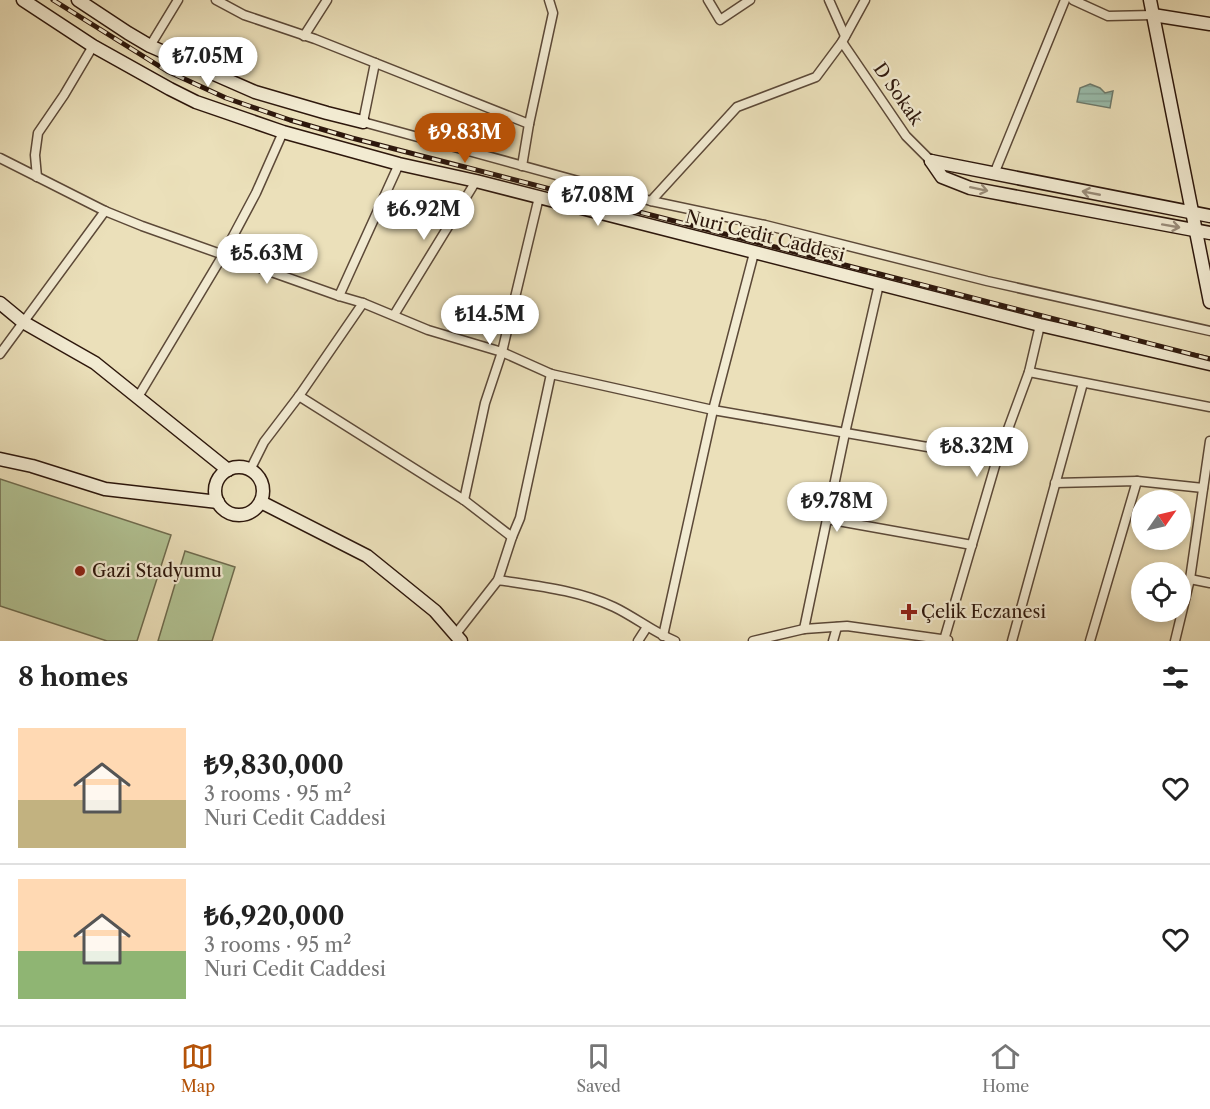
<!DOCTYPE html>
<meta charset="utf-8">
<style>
body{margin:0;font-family:"Libre Caslon Text",serif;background:#f2f2f2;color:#222;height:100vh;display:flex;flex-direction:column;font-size:22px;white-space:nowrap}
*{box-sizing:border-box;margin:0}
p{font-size:20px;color:#767676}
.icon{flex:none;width:33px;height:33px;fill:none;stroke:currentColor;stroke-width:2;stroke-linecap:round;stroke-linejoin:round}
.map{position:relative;height:641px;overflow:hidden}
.side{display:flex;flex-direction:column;background:#fff;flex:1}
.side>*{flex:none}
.needle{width:39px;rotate:56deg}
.fabs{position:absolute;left:1131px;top:490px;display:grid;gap:12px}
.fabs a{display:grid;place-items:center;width:60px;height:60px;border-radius:50%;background:#fff;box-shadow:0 3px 9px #0003;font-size:30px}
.price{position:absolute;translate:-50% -51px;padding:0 14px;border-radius:21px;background:#fff;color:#222;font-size:20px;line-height:39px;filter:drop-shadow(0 2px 3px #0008)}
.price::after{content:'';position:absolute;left:50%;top:36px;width:18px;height:14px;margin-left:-9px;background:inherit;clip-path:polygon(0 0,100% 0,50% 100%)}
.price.on{background:#b45309;color:#fff}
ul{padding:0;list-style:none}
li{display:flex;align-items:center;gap:18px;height:150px;padding:0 18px}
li+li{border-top:2px solid #e0e0e0}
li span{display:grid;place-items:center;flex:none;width:168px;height:120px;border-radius:0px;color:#555}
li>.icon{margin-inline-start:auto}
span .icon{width:72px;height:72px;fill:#fffc;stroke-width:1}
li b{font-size:26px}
h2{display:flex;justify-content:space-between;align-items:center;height:72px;padding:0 18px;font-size:26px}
.menu{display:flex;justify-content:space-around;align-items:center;height:84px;border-top:2px solid #e0e0e0;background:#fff;font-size:16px;color:#767676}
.menu a{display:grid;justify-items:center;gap:3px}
.menu .on{color:#b45309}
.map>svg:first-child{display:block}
.pitch{fill:#b2c394;stroke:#706d50;stroke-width:1.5}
.water{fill:url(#water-rules);stroke:#6e7b6d;stroke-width:1.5}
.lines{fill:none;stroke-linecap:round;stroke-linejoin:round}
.street-casing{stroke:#5c4938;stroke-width:11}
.secondary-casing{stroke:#2d170c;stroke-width:15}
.street{stroke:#f2ebd2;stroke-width:8}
.secondary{stroke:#f2ebd2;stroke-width:12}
.rail-casing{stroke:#2d170c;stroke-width:5}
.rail{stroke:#f2ebd2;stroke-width:3;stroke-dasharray:9;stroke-linecap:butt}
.oneway{stroke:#998c79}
.poi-dot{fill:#8f2418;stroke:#f2ebd2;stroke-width:2}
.labels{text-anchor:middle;stroke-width:4.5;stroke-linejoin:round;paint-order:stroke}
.street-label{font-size:18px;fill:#2d170c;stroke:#f2ebd2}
.poi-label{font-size:18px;fill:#2d170c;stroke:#f2ebd2;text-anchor:start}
</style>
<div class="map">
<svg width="1210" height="641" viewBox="0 0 1210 641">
<defs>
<pattern id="water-rules" width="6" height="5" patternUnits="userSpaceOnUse" patternTransform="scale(1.5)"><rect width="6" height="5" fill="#99bdad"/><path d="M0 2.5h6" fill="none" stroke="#84a294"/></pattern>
</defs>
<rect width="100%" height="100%" fill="#ebe0ba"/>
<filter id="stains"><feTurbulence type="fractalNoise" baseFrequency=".00333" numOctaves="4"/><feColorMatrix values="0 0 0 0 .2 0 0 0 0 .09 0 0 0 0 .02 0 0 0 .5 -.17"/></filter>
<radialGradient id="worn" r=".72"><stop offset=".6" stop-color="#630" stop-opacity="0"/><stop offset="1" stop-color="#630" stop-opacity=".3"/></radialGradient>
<g class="pitch">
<path d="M 0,479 L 171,535 L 137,641 L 107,641 L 0,606 Z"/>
<path d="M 185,551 L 235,567 L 212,641 L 158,641 Z"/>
</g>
<path class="water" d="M 1090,84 L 1100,88 L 1105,93 L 1113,91 L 1110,108 L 1077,102 L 1080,88 Z"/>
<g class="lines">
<defs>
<g id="street">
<path d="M 216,0 L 244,15 L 315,39 L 529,124"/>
<path d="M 708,0 L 720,20 L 750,0"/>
<path d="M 829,0 L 845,36"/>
<path d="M 1073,0 L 1108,16 L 1153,15"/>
<path d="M 304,36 L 327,0"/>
<path d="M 842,42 L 906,136 L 931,161"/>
<path d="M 150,46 L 178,0"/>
<path d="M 375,63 L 363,122 L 651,201 L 765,225 L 987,281 L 1210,331"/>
<path d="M 0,158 L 105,211 L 142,226 L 339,296 L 363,303 L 428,330 L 502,352 L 551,374 L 713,410 L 997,459"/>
<path d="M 522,166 L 529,124 L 553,13 L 549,0"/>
<path d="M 994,174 L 1065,0"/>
<path d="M 37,177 L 35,155 L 38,133 L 64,95 L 93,46"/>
<path d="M 651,201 L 737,107 L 816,77 L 842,42 L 865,0"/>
<path d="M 339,296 L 399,164"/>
<path d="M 394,315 L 476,181"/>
<path d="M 0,354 L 105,211"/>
<path d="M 1029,372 L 1210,407"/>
<path d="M 299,396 L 464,500 L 512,537"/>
<path d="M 138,397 L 223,255 L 256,193 L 283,132"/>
<path d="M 250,470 L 264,442 L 299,396 L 363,303"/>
<path d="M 1055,483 L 1137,481 L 1203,488"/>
<path d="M 464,500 L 485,403 L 502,352 L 539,197"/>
<path d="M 827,519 L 972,545"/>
<path d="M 1190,579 L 1210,583"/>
<path d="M 498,580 C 537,586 578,590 614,607 C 635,617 653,632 675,641"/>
<path d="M 804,629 L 845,433 L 879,284"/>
<path d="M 455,635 L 498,580 L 512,537 L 520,518 L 551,374"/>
<path d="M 663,636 L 713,410 L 754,253"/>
<path d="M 944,640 L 997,459 L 1029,372 L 1040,325"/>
<path d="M 638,641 L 647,627"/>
<path d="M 753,641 L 804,629 L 847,626 L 948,640"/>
<path d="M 833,641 L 837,627"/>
<path d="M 1012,641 L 1083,383"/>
<path d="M 1090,641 L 1137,481"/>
<path d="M 1175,641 L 1190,579 L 1210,441"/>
</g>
<g id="secondary">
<path d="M 23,0 L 93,46 L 170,89 L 196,102 L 283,132 L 399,164 L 476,181 L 1040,325 L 1210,364"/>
<path d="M 78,0 L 128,33 L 150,46 L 255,92 L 327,113 L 363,122"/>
<path d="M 1150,0 L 1210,302"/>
<path d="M 1153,15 L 1210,24"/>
<path d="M 931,161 L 942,177 L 970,188 L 1210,233"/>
<path d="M 931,161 L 1210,216"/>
<path d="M 0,303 L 23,322 L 95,363 L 228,470"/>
<path d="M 0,459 L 32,466 L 105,489 L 218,502"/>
<circle cx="239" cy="491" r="24"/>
<path d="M 261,502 L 367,556 L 435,611 L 461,641"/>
</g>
</defs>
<use href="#street" class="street-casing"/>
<use href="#secondary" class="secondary-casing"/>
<use href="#street" class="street"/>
<use href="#secondary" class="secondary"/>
<defs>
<path id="rail" d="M 53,0 L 167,71 L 226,98 L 290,120 L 352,138 L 1210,359"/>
</defs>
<use href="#rail" class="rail-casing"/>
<use href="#rail" class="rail"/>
</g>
<defs><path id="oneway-shaft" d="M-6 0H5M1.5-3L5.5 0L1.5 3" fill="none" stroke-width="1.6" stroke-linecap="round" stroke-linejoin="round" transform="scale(1.5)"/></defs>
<g class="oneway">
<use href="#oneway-shaft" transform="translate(979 189) rotate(12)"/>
<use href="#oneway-shaft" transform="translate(1091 193) rotate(-169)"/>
<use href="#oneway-shaft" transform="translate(1171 226) rotate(10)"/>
</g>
<g class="poi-dot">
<circle cx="80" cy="571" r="6"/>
<path d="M906 603h6v6h6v6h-6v6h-6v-6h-6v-6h6z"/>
</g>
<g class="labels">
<g class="street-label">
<text transform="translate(898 94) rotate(55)" y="6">D Sokak</text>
<text transform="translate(765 236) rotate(14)" y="6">Nuri Cedit Caddesi</text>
</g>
<g class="poi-label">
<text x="92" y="577">Gazi Stadyumu</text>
<text x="921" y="618">Çelik Eczanesi</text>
</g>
</g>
<rect width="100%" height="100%" filter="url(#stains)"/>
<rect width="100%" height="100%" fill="url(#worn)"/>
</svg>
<div class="fabs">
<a><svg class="needle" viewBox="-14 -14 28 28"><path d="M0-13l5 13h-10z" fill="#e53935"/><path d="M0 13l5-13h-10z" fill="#767676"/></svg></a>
<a><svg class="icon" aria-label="locate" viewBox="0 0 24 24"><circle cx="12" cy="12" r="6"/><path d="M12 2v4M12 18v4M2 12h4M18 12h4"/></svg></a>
</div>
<b class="price" style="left:208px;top:88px">₺7.05M</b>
<b class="price on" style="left:465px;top:164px">₺9.83M</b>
<b class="price" style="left:598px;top:227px">₺7.08M</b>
<b class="price" style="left:424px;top:241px">₺6.92M</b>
<b class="price" style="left:267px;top:285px">₺5.63M</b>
<b class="price" style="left:490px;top:346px">₺14.5M</b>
<b class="price" style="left:977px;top:478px">₺8.32M</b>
<b class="price" style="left:837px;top:533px">₺9.78M</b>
</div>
<section class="side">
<h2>8 homes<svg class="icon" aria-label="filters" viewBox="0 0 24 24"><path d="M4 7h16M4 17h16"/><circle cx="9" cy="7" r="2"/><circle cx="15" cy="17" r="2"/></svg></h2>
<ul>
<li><span style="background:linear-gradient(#ffd9b3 60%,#c2b280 0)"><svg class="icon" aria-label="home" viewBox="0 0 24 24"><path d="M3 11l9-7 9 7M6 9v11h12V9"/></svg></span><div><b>₺9,830,000</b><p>3 rooms · 95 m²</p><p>Nuri Cedit Caddesi</p></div><svg class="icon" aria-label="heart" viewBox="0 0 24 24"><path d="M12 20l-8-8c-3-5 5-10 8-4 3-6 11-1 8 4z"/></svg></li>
<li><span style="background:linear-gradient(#ffd9b3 60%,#8fb573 0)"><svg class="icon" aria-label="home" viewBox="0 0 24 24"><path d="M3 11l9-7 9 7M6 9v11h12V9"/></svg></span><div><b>₺6,920,000</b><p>3 rooms · 95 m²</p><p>Nuri Cedit Caddesi</p></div><svg class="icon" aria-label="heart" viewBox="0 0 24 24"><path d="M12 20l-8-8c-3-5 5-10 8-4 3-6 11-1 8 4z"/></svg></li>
</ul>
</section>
<nav class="menu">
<a class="on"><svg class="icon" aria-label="map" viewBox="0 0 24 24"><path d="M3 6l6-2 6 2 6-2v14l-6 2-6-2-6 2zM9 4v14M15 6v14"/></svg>Map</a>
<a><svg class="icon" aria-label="saved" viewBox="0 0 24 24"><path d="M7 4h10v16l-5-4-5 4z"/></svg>Saved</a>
<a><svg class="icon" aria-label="home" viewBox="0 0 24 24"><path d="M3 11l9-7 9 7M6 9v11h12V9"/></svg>Home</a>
</nav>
